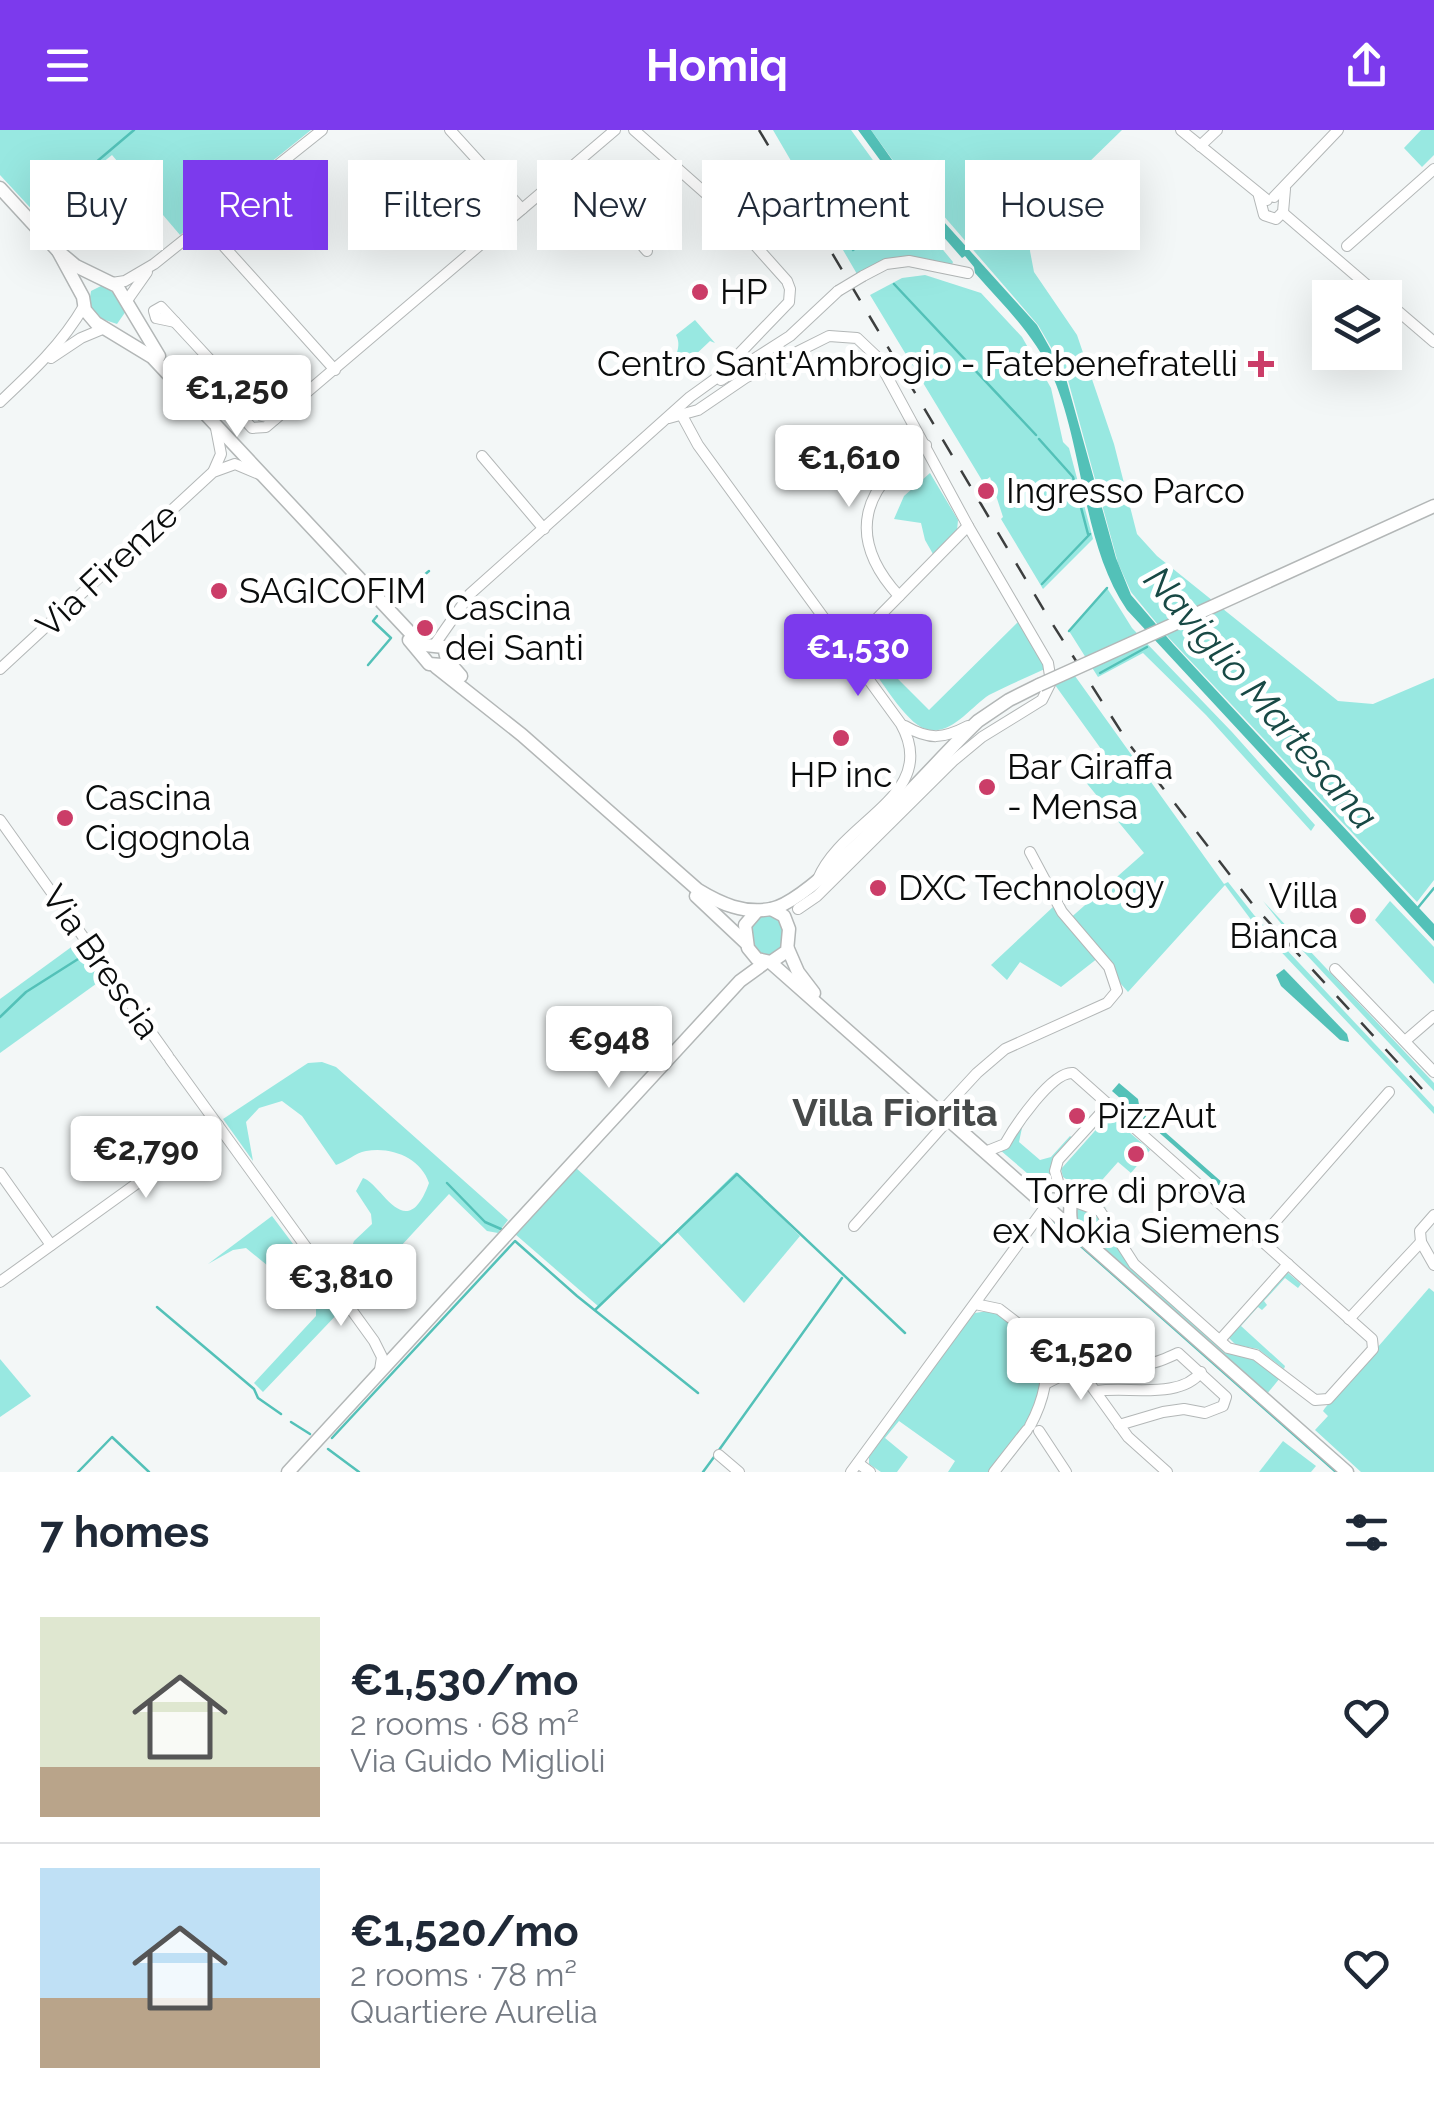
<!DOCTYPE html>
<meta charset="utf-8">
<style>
body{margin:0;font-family:Raleway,sans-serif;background:#f2f2f3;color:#1f2937;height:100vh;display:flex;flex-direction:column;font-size:38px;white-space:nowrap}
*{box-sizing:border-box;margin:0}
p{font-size:32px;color:#747a83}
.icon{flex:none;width:55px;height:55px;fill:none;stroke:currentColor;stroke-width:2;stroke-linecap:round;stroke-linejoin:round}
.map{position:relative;height:1342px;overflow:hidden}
.side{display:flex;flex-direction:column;background:#fff;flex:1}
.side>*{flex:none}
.banner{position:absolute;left:30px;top:30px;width:1375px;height:90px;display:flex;gap:20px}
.fabs{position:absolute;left:1312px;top:150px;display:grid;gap:20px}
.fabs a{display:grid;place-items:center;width:90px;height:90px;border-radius:0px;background:#fff;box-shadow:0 10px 40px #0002;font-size:50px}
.price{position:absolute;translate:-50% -85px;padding:0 22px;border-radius:10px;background:#fff;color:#222;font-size:32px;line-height:65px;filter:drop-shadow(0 2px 5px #0008)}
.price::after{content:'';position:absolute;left:50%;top:60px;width:30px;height:22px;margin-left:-15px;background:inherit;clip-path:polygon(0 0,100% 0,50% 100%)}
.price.active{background:#7c3aed;color:#fff}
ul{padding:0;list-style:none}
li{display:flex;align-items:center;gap:30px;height:250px;padding:0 40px}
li+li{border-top:2px solid #e0e1e3}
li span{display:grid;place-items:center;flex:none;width:280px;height:200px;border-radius:0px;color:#555}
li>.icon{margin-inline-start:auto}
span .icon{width:120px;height:120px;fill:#fffc;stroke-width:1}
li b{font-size:42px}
h2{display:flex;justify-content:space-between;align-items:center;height:120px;padding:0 40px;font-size:42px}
.tag{padding:0 35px;border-radius:0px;background:#fff;box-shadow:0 10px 40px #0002;font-size:35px;line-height:90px}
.tag.active{background:#7c3aed;color:#fff}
header{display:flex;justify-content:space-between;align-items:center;height:130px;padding:0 40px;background:#7c3aed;color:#fff;font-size:45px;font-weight:700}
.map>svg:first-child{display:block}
.green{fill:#98e8e1}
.water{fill:#53c1b8}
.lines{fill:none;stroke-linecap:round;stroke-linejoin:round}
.stream{stroke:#53c1b8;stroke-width:2.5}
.minor-casing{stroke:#b3b7b7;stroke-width:12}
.major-casing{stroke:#b3b7b7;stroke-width:15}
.minor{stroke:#fff;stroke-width:10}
.major{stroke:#fff;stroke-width:12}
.rail{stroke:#3d3f3f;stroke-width:2.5;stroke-dasharray:18 18;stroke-linecap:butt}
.minor-bridge-casing{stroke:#b3b7b7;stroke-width:12;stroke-linecap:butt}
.major-bridge-casing{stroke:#b3b7b7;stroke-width:15;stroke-linecap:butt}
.minor-bridge{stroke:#fff;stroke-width:10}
.major-bridge{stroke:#fff;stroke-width:12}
.poi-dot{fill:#cb3d68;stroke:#fff;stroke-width:4}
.labels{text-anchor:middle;stroke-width:10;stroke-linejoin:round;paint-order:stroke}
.poi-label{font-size:35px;fill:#0a0c0c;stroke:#fff;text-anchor:start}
.street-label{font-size:35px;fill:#0a0c0c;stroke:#fff}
.water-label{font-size:38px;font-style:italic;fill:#184945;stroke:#fff}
.neighbourhood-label{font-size:38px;font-weight:bold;fill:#474a4a;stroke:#fff}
</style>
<header><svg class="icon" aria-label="menu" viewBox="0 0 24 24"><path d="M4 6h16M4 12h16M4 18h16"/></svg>Homiq<svg class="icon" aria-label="share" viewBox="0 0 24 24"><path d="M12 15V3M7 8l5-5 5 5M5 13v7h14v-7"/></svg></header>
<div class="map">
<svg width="1434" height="1342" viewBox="0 0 1434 1342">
<rect width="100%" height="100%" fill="#f3f7f7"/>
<g class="green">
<path d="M 0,0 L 311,0 L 180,105 L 112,25 L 37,85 L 0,45 Z"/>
<path d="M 773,0 L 851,0 L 902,70 L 953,132 L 951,137 L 904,126 L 857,144 Z"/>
<path d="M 871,0 L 1122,0 L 1044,76 L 1032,99 L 1030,121 L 1034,142 L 1077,205 L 1114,314 L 1137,404 L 1157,426 L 1338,571 L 1373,574 L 1434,548 L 1434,750 L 1417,772 L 1168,507 L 1131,462 L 1118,433 L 1066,243 L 1038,195 L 936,77 L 905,47 Z"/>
<path d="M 1421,0 L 1434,0 L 1434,25 L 1422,37 L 1404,18 Z"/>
<path d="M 925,145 L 981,163 L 1022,207 L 1051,258 L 1063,312 L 1069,318 L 1093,409 L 1043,459 L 1001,389 L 1003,387 L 990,347 L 983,352 L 870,165 L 902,148 Z"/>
<path d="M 103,155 L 119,167 L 126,181 L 117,194 L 99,188 L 89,174 L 91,161 Z"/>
<path d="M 695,190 L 715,213 L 710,211 L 674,245 C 669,231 684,220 676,205 Z"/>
<path d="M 930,343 L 958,390 L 957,401 L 933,424 L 925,410 L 921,393 L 894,389 L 904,366 Z"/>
<path d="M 1107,458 L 1132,498 L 1232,602 L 1315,695 L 1311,701 L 1206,585 L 1143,523 L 1098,547 L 1069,501 Z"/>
<path d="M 1020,490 L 1047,538 C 1028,547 1008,555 989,565 C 970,577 948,611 921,597 C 901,586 875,541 861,522 L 867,518 L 929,580 Z"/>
<path d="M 1075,546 L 1224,754 L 1228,752 L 1254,785 L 1434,977 L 1434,984 L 1252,791 L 1225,755 L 1128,862 L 1098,828 L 1061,857 L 1020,832 L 1007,850 L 991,835 L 1053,777 L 1067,791 L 1144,723 L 1084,650 L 1109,630 L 1055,555 Z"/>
<path d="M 1263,771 L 1434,953 L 1434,961 L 1302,820 Z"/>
<path d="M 1390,771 L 1434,817 L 1434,854 L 1375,790 Z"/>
<path d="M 768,783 L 783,793 L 784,815 L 775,826 L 761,826 C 749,814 747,802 756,786 Z"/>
<path d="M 81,810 L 107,846 L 0,923 L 0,869 Z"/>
<path d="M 322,932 L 336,937 L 508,1090 L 498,1103 L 487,1101 L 449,1064 L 352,1169 L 334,1143 L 346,1134 L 354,1111 L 372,1094 L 371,1084 L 356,1061 L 363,1048 C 382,1054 406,1116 429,1053 C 421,1028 391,1016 366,1021 C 355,1023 346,1032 336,1035 L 302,986 L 282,971 L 259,978 L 246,992 L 253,1031 L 223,989 L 308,933 Z"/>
<path d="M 1109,985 L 1150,1020 L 1131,1043 L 1118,1032 L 1095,1058 L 1099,1062 L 1094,1068 L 1107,1079 L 1080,1064 L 1072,1053 L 1063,1047 L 1061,1039 Z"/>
<path d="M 1018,995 L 1022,998 L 1019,1012 L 1040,1030 L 1051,1027 L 1070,1006 L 1074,1009 L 1050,1049 L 1041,1055 L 1000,1020 Z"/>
<path d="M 576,1038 L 662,1115 L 598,1176 L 515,1104 Z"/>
<path d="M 736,1042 L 800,1106 L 744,1173 L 676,1101 Z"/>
<path d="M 1077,1077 L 1096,1082 L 1126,1130 L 1227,1222 L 1253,1228 L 1280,1248 L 1266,1265 L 1077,1095 L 1072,1083 Z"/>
<path d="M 272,1086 L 342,1179 L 263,1262 L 254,1253 L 316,1186 L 316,1175 L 246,1118 L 233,1120 L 208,1134 Z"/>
<path d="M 1287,1142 L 1301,1154 L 1298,1158 L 1285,1148 L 1264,1171 L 1267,1175 L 1262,1180 L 1258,1177 L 1241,1196 L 1285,1236 L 1284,1239 L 1258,1219 L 1236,1215 L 1229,1208 Z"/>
<path d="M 1429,1158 L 1434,1162 L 1434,1342 L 1361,1342 L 1315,1300 L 1328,1286 L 1323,1281 L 1325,1278 Z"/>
<path d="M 988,1181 L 997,1182 L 1040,1217 C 1042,1227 1045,1240 1044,1250 C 1040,1284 1012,1318 990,1342 L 948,1342 L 955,1331 L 899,1291 L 885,1308 L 908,1327 L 897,1342 L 881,1342 L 869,1334 L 869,1327 L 960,1200 L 975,1183 Z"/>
<path d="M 0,1229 L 31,1266 L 0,1287 Z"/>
<path d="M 1283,1311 L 1316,1336 L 1311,1342 L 1259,1342 Z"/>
</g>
<g class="water">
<path d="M 858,0 L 871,0 L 907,51 L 1037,195 L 1065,245 L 1116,428 L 1131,465 L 1173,514 L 1434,794 L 1434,811 L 1127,480 C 1082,414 1084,319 1053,247 C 1036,206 1003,175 975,143 L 974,137 L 965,126 L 962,128 L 899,56 Z"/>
<path d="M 1284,839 L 1347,904 L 1349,912 L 1340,910 L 1281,856 L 1276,845 Z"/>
<path d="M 1119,953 L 1138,969 L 1140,980 L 1241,1069 L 1240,1074 L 1112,961 Z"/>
</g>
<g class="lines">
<g class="stream">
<path d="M 806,52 L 856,112"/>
<path d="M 42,78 L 134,0"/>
<path d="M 853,120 L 906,80"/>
<path d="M 894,154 L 1036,305"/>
<path d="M 1039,309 L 1073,347 L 1088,404"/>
<path d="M 1042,454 L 1090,404"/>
<path d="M 392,472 L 429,441"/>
<path d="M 1069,501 L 1107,458"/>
<path d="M 368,535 L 391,508 L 373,491 L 377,486"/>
<path d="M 1100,543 L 1147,517"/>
<path d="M 1416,780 L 1434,758"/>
<path d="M 0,887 L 26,862 L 86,824"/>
<path d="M 447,1053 L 485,1092 L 501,1099"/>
<path d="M 1048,1087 L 1336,1342"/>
<path d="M 157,1177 L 254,1259 L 258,1268 L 281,1284"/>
<path d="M 595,1180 L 737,1044 L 905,1203"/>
<path d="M 291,1292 L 310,1304"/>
<path d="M 332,1308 L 515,1111 L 577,1166 L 698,1263"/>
<path d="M 328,1319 L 359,1342"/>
<path d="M 719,1320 L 842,1148"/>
<path d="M 78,1342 L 112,1307 L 149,1342"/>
<path d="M 703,1342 L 714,1327"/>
</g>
<defs>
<g id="minor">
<path d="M 450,0 L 522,79"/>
<path d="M 1181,0 L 1267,70"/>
<path d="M 1200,16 L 1217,0"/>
<path d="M 573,36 L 647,121"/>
<path d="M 1259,66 L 1264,85 L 1276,89 L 1283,82 L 1285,59"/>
<path d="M 1274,67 L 1338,0"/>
<path d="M 1283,83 L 1382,168"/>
<path d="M 190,106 L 207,105 L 220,112 L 335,240"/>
<path d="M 219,111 C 210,91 239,80 247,61"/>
<path d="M 1347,116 L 1434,39"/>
<path d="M 863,146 L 886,134 L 909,131 L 968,143"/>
<path d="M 112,153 L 125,151 L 154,134 L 322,0"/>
<path d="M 128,169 L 147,142"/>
<path d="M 1385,170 L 1434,212"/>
<path d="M 161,177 L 175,192 L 156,188 L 154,181 Z"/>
<path d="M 175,192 L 262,286 L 275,289"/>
<path d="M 206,226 L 215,257 L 252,298 L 266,297 L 615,0"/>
<path d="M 51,228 L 81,208 L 105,198"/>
<path d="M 721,250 L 790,206 L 838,161"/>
<path d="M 0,272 C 32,242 62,214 84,176"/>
<path d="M 679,280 L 698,315 L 901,594 C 941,665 842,690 818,749"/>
<path d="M 669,288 L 698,280 L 745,248 L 829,206 L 857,208 L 876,226 L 968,396 L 1048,533 L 1051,552 L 1042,570 L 982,607 L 953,631 L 817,766 L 798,779"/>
<path d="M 482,326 L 544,399"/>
<path d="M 214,340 L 221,324 L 216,298"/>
<path d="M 899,466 C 845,407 862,355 926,315"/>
<path d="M 435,514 L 470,464 L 690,267 L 715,249 L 789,172 L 790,159 L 787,151 L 721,77 L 634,0"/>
<path d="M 847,519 L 968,396"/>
<path d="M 0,539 L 213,342 L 235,334 L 259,344"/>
<path d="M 905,596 C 929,610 943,609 968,596"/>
<path d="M 0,690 L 168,926"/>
<path d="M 1335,839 L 1434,942"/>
<path d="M 1405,911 L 1434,886"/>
<path d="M 170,929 L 374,1211 L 382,1227 L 380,1240"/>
<path d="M 941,982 L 977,943 L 1005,919 L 1107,873 L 1117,861 L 1109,837 L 1062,782 L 1030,722"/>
<path d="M 985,1022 L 1005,1014 C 1015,996 1052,941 1073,943 L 1372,1209 L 1373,1219 L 1328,1269 L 1315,1270 L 1256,1225 L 1228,1218 L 1134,1134 L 1100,1081 L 1070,1070"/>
<path d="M 0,1043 L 51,1115"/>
<path d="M 1059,1055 L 1055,1041 L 1058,1030 L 1109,974"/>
<path d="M 1434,1085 L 1420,1101 L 1421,1112 L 1434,1135"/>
<path d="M 854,1096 L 949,989"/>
<path d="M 1260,1109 L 1389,962"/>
<path d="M 0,1152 L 218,995"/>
<path d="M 975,1174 L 999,1179 L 1082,1243 L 1128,1307 L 1167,1342"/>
<path d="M 1349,1189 L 1421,1112"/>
<path d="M 1220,1210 L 1288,1134"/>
<path d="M 1086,1247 L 1112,1219 C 1150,1230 1135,1243 1178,1223 L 1226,1267 L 1223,1276 L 1205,1283 L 1184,1279 L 1163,1282 L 1119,1295"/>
<path d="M 1045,1254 L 1061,1246 L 1083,1245"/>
<path d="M 1097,1261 C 1127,1256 1180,1270 1201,1242"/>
<path d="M 1030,1296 C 1043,1272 1052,1241 1042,1214"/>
<path d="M 1039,1301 L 1066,1342"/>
<path d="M 719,1325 L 739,1342"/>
<path d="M 858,1333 L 870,1342"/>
<path d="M 851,1342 L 1046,1076"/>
<path d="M 994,1342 L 1027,1300"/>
</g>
<g id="major">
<path d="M 0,58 L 58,121 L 76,136 L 117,156 L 159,226"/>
<path d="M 58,121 L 83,167 L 85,180 L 96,193 L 152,227 L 417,510 L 425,515 L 444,517 L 447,530 L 461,546"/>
<path d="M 1183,490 L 1434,376"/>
<path d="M 409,510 L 429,534 L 442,535"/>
<path d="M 436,537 L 522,605 L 698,760 C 721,774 744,784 771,779 C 817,770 936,630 978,591 L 1009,570 L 1039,555"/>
<path d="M 696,766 L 747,814"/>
<path d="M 757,781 L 745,795 L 748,818 L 757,829 L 771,832 L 787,821 L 789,799 L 784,786 L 771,779"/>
<path d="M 788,819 L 798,842 L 814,863"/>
<path d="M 770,832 L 1347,1342"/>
<path d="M 1023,1055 C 1037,1059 1065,1050 1069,1064 C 1073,1075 1067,1085 1073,1097"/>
<path d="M 288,1342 L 740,851 L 766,832"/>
</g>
</defs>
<use href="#minor" class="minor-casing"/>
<use href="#major" class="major-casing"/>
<use href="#minor" class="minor"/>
<use href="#major" class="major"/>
<path class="rail" d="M 759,0 L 1048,487 L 1129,614 L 1254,776 L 1434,972"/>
<defs>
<path id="minor-bridge" d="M 838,161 L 863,146"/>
<path id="major-bridge" d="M 1039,555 L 1183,490"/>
</defs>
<use href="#minor-bridge" class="minor-bridge-casing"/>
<use href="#major-bridge" class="major-bridge-casing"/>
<use href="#minor-bridge" class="minor-bridge"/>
<use href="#major-bridge" class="major-bridge"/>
</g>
<g class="poi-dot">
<circle cx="700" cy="162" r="10"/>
<path d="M1256 219h10v10h10v10h-10v10h-10v-10h-10v-10h10z"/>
<circle cx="986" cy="361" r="10"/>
<circle cx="219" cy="461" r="10"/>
<circle cx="425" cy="498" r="10"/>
<circle cx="841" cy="608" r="10"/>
<circle cx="987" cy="657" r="10"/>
<circle cx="65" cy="688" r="10"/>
<circle cx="878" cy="758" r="10"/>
<circle cx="1358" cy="786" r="10"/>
<circle cx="1077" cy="986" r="10"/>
<circle cx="1136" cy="1024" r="10"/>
</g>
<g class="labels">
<g class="poi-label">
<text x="720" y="174">HP</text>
<text x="1238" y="246" text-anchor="end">Centro Sant'Ambrogio - Fatebenefratelli</text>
<text x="1006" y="373">Ingresso Parco</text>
<text x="239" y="473">SAGICOFIM</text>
<text x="445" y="490">Cascina<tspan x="445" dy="40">dei Santi</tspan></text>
<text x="1007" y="649">Bar Giraffa<tspan x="1007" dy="40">- Mensa</tspan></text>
<text x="841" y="657" text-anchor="middle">HP inc</text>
<text x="85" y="680">Cascina<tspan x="85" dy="40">Cigognola</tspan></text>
<text x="898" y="770">DXC Technology</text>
<text x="1338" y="778" text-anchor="end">Villa<tspan x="1338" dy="40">Bianca</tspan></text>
<text x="1097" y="998">PizzAut</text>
<text x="1136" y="1073" text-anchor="middle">Torre di prova<tspan x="1136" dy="40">ex Nokia Siemens</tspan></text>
</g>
<g class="street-label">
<text transform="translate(107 440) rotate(-43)" y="12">Via Firenze</text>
<text transform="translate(101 832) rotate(55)" y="12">Via Brescia</text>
</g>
<g class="water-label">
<text transform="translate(1261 568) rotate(49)" y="13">Naviglio Martesana</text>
</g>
<g class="neighbourhood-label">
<text x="895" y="996">Villa Fiorita</text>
</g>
</g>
</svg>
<div class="fabs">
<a><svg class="icon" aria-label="layers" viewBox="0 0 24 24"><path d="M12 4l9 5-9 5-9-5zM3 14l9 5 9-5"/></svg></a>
</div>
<b class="price" style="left:237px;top:310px">€1,250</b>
<b class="price" style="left:849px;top:380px">€1,610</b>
<b class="price active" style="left:858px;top:569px">€1,530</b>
<b class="price" style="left:609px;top:961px">€948</b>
<b class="price" style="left:146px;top:1071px">€2,790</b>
<b class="price" style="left:341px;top:1199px">€3,810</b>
<b class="price" style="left:1081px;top:1273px">€1,520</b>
<div class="banner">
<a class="tag">Buy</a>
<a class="tag active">Rent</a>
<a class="tag">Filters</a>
<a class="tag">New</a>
<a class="tag">Apartment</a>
<a class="tag">House</a>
</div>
</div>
<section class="side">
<h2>7 homes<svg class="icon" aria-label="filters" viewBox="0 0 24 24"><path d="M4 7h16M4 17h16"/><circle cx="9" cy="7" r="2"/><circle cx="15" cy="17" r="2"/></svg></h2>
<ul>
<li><span style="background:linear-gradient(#dfe7d0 75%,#b9a48a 0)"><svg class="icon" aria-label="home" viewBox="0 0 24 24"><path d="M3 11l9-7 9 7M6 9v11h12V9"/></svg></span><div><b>€1,530/mo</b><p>2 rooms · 68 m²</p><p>Via Guido Miglioli</p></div><svg class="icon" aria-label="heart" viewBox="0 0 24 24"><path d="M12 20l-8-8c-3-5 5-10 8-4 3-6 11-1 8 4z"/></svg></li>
<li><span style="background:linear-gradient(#bfe0f5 65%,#b9a48a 0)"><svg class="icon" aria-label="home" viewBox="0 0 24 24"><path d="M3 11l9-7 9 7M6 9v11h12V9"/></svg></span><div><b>€1,520/mo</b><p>2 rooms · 78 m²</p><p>Quartiere Aurelia</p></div><svg class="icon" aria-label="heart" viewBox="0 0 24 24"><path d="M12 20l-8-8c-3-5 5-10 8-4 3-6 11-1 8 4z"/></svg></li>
</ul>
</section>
